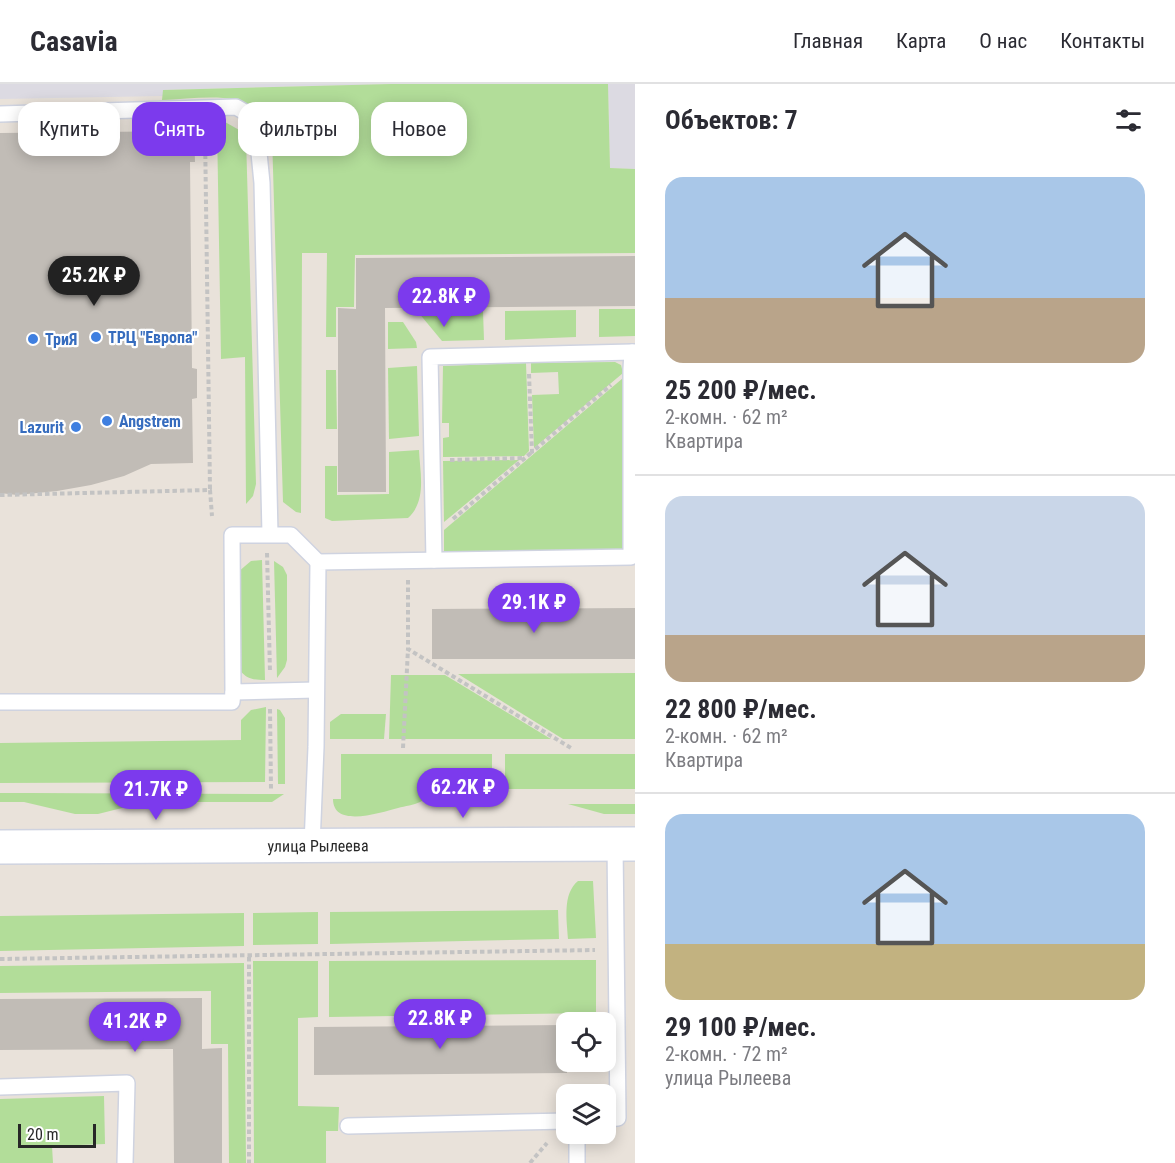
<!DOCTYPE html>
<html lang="ru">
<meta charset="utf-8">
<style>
body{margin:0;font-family:"Roboto Condensed",sans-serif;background:#f2f2f3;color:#2b2b33;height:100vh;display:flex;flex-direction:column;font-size:22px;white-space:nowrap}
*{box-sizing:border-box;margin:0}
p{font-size:20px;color:#7c7c81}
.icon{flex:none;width:33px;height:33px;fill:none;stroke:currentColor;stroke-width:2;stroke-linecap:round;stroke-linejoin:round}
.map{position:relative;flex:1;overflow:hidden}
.sheet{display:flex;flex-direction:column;background:#fff;width:540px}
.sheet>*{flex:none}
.top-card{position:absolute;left:18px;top:18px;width:526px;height:54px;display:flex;gap:12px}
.buttons{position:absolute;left:556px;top:928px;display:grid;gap:12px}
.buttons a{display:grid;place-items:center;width:60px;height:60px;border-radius:12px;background:#fff;box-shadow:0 3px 15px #0003;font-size:30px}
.scale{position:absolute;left:18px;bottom:15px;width:78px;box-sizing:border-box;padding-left:6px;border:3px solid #272727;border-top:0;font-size:16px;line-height:21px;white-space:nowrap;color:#272727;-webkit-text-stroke:4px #fff;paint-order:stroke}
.price{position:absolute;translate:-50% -51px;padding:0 14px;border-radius:21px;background:#7c3aed;color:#fff;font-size:20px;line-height:39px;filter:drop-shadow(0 2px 3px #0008)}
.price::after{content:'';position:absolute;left:50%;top:36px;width:18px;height:14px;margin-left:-9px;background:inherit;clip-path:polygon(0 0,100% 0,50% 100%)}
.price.current{background:#222;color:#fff}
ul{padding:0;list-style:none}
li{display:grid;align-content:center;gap:12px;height:318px;padding:0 30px}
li+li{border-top:2px solid #e1e1e2}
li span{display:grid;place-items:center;height:186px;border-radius:18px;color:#555}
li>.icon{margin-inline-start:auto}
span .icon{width:108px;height:108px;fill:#fffc;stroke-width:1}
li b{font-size:26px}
h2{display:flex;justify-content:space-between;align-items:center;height:72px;padding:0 30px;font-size:26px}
.pill{padding:0 21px;border-radius:18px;background:#fff;box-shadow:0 3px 15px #0003;font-size:21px;line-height:54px}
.pill.current{background:#7c3aed;color:#fff}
header{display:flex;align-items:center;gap:36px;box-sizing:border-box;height:84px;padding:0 30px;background:#fff;border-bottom:2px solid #e1e1e2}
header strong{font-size:28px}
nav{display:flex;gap:33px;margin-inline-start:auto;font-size:21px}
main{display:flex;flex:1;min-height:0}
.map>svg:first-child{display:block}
.industrial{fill:#dcdae2}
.green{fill:#b2dd99}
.building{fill:#c1bcb6}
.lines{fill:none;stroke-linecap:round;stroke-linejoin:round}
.lane-casing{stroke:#cfd3e0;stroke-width:18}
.secondary-casing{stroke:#cfd3e0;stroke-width:36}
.path{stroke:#c3c3c3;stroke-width:4;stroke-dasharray:4.5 3;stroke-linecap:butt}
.lane{stroke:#fff;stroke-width:15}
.secondary{stroke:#fff;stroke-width:33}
.shop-dot{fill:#3f7fe0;stroke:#fff;stroke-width:2}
.labels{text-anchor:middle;stroke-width:4.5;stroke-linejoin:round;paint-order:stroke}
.shop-label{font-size:16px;font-weight:bold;fill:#366cbe;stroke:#fff;text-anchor:start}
.street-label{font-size:16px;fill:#272727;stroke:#fff}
</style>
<header>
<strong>Casavia</strong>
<nav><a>Главная</a><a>Карта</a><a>О нас</a><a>Контакты</a></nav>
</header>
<main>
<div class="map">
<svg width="635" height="1079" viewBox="0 0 635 1079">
<rect width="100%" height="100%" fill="#e9e2da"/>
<g class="industrial">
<path d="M 0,0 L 391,0 L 163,6 L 163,12 L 0,15 Z"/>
<path d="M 608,0 L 635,0 L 635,85 L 610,84 Z"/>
</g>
<g class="green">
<path d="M 391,0 L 608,0 L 610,84 L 635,85 L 635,169 L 355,171 L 354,223 L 336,223 L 336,253 L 326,253 L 327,169 L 302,169 L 301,429 L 296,428 L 283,418 L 272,52 C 258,1 204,15 162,16 L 163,6 Z"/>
<path d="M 225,38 L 241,47 L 246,54 L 256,400 L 253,412 L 246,420 L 245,273 L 221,275 L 217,41 L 225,41 Z"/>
<path d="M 599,225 L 635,225 L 635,252 L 599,253 Z"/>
<path d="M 576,226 L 576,253 L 505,256 L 505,227 Z"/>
<path d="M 483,227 L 484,256 L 442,257 L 418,228 Z"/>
<path d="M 388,238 L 403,238 L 416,258 L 417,264 L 388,265 Z"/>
<path d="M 615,278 L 621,281 L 623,289 L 534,364 L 532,311 L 559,310 L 558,288 L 531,289 L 531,279 Z"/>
<path d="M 526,279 L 529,367 L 524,372 L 443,373 L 443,354 L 449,353 L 449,339 L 442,339 L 443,282 Z"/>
<path d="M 417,282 L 419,352 L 389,355 L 388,284 Z"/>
<path d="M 326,286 L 336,286 L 337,345 L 326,345 Z"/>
<path d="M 623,294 L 625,467 L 444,469 L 444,446 Z"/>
<path d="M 419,366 C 420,389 427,417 408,434 L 332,437 L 325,434 L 325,382 L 337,382 L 337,411 L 389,410 L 389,368 Z"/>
<path d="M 519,376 L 444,438 L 443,377 Z"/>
<path d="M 262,476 L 265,596 C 253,596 246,595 239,585 L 238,488 L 251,477 Z"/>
<path d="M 274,477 L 283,483 L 287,491 L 287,576 L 285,583 L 277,594 Z"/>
<path d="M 635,589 L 635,655 L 563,655 L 458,590 Z"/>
<path d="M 391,591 L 445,591 L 551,655 L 389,655 Z"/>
<path d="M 266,623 L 265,698 L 0,699 L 0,659 L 241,656 L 241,636 L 251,626 Z"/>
<path d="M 277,625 L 280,626 L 285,634 L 285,700 L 278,700 Z"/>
<path d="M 341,630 L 386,630 L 384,655 L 330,655 L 330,638 Z"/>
<path d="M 341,670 L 492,670 L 492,705 L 434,705 C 430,709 425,716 420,718 C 414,721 405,722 398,724 C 382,728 333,745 333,715 L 341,715 Z"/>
<rect x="505" y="670" width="130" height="35"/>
<path d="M 0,709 L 31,709 L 284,710 L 272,718 L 146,718 L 98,730 L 75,730 L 24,718 L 0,718 Z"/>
<path d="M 568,720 L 635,720 L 635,730 L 604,730 Z"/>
<path d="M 578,797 L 593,797 L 596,854 L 568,855 C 567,837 562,810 578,797 Z"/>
<path d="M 558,826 L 559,855 L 330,860 L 330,828 Z"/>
<path d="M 318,828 L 318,860 L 253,861 L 253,829 Z"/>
<path d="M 244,829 L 244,862 L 0,867 L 0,832 Z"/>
<path d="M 596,876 L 596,929 L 329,933 L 329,877 Z"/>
<path d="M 253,877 L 318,877 L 318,933 L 298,934 L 298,1022 L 339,1023 L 338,1047 L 326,1047 L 326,1079 L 254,1079 Z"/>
<path d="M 244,879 L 246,1079 L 229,1079 L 228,960 L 211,960 L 211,907 L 0,909 L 0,882 Z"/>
<path d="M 104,1012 L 105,1060 L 52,1062 L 53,1079 L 0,1079 L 0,1015 Z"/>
</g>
<g class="building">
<path d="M 194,47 L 195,78 L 190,78 L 192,284 L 197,285 L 197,314 L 192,315 L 193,379 L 151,380 L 124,392 L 91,401 L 57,407 L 17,411 L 0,409 L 0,49 Z"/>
<path d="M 635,172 L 635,222 L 385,224 L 386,408 L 338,408 L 338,224 L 356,225 L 356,174 Z"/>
<path d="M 635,524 L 635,575 L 432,575 L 432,525 Z"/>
<path d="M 202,914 L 202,965 L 222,964 L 222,1079 L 174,1079 L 173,965 L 0,966 L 0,915 Z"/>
<path d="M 567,941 L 567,989 L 314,991 L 314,943 Z"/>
</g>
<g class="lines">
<defs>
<g id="lane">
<path d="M 0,30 L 236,23 L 250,31 L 256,39 L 262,99 L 270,450"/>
<path d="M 434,476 L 430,273 L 632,268"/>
<path d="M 316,606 L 233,608 L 232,451 L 291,451 L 318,478"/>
<path d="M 0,618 L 232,618 L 233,608"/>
<path d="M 312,761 L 316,663 L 318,478 L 631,473 L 631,285 L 632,268 L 635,268"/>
<path d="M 0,1003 L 127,999 L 125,1079"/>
<path d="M 606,1035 L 618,1034 L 615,760"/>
<path d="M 348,1042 L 567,1037"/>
<path d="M 577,1050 L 577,1079"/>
</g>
<g id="secondary">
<path id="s1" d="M 0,763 L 635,760"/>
</g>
</defs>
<use href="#lane" class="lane-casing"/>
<use href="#secondary" class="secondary-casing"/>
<g class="path">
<path d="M 205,48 L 210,406"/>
<path d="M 529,290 L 532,368 L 611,301"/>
<path d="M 450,376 L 524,374"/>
<path d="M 0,411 L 210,406 L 212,432"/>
<path d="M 453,435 L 532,368"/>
<path d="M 267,469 L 270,588"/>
<path d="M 408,496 L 408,565 L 571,664"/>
<path d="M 270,625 L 271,705"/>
<path d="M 403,664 L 408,565"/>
<path d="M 249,873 L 249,1079"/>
<path d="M 0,875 L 595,866"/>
<path d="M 530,1079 L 547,1059"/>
</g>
<use href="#lane" class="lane"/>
<use href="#secondary" class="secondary"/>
</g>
<g class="shop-dot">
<circle cx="96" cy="253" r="6"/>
<circle cx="33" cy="255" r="6"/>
<circle cx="107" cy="337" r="6"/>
<circle cx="76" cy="343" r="6"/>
</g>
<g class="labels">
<g class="shop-label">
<text x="108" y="259">ТРЦ "Европа"</text>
<text x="45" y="261">ТриЯ</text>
<text x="119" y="343">Angstrem</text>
<text x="64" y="349" text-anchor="end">Lazurit</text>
</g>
<g class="street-label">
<text dy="6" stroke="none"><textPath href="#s1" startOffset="318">улица Рылеева</textPath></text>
</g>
</g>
</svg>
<div class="buttons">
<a><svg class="icon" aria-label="locate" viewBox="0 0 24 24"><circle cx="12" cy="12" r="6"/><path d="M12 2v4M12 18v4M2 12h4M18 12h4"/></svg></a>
<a><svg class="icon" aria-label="layers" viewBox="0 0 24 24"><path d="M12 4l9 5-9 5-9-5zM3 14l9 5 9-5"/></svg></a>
</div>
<div class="scale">20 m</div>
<b class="price current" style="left:94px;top:223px">25.2K ₽</b>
<b class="price" style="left:444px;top:244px">22.8K ₽</b>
<b class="price" style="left:534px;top:550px">29.1K ₽</b>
<b class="price" style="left:463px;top:735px">62.2K ₽</b>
<b class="price" style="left:156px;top:737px">21.7K ₽</b>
<b class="price" style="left:440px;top:966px">22.8K ₽</b>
<b class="price" style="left:135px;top:969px">41.2K ₽</b>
<div class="top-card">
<a class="pill">Купить</a>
<a class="pill current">Снять</a>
<a class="pill">Фильтры</a>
<a class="pill">Новое</a>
</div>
</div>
<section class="sheet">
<h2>Объектов: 7<svg class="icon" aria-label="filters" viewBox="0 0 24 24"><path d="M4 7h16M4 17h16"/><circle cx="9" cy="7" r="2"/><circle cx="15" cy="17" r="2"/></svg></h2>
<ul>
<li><span style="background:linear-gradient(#a9c7e8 65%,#b9a48a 0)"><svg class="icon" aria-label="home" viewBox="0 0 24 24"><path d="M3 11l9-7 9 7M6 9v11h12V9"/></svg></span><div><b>25 200 ₽/мес.</b><p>2-комн. · 62 m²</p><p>Квартира</p></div></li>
<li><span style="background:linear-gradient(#c9d6e8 75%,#b9a48a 0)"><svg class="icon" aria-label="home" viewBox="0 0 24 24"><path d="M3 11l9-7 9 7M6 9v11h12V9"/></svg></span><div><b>22 800 ₽/мес.</b><p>2-комн. · 62 m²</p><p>Квартира</p></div></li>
<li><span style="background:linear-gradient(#a9c7e8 70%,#c2b280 0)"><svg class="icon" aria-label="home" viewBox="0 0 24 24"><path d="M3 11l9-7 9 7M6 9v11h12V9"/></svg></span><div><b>29 100 ₽/мес.</b><p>2-комн. · 72 m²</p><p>улица Рылеева</p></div></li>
</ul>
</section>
</main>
